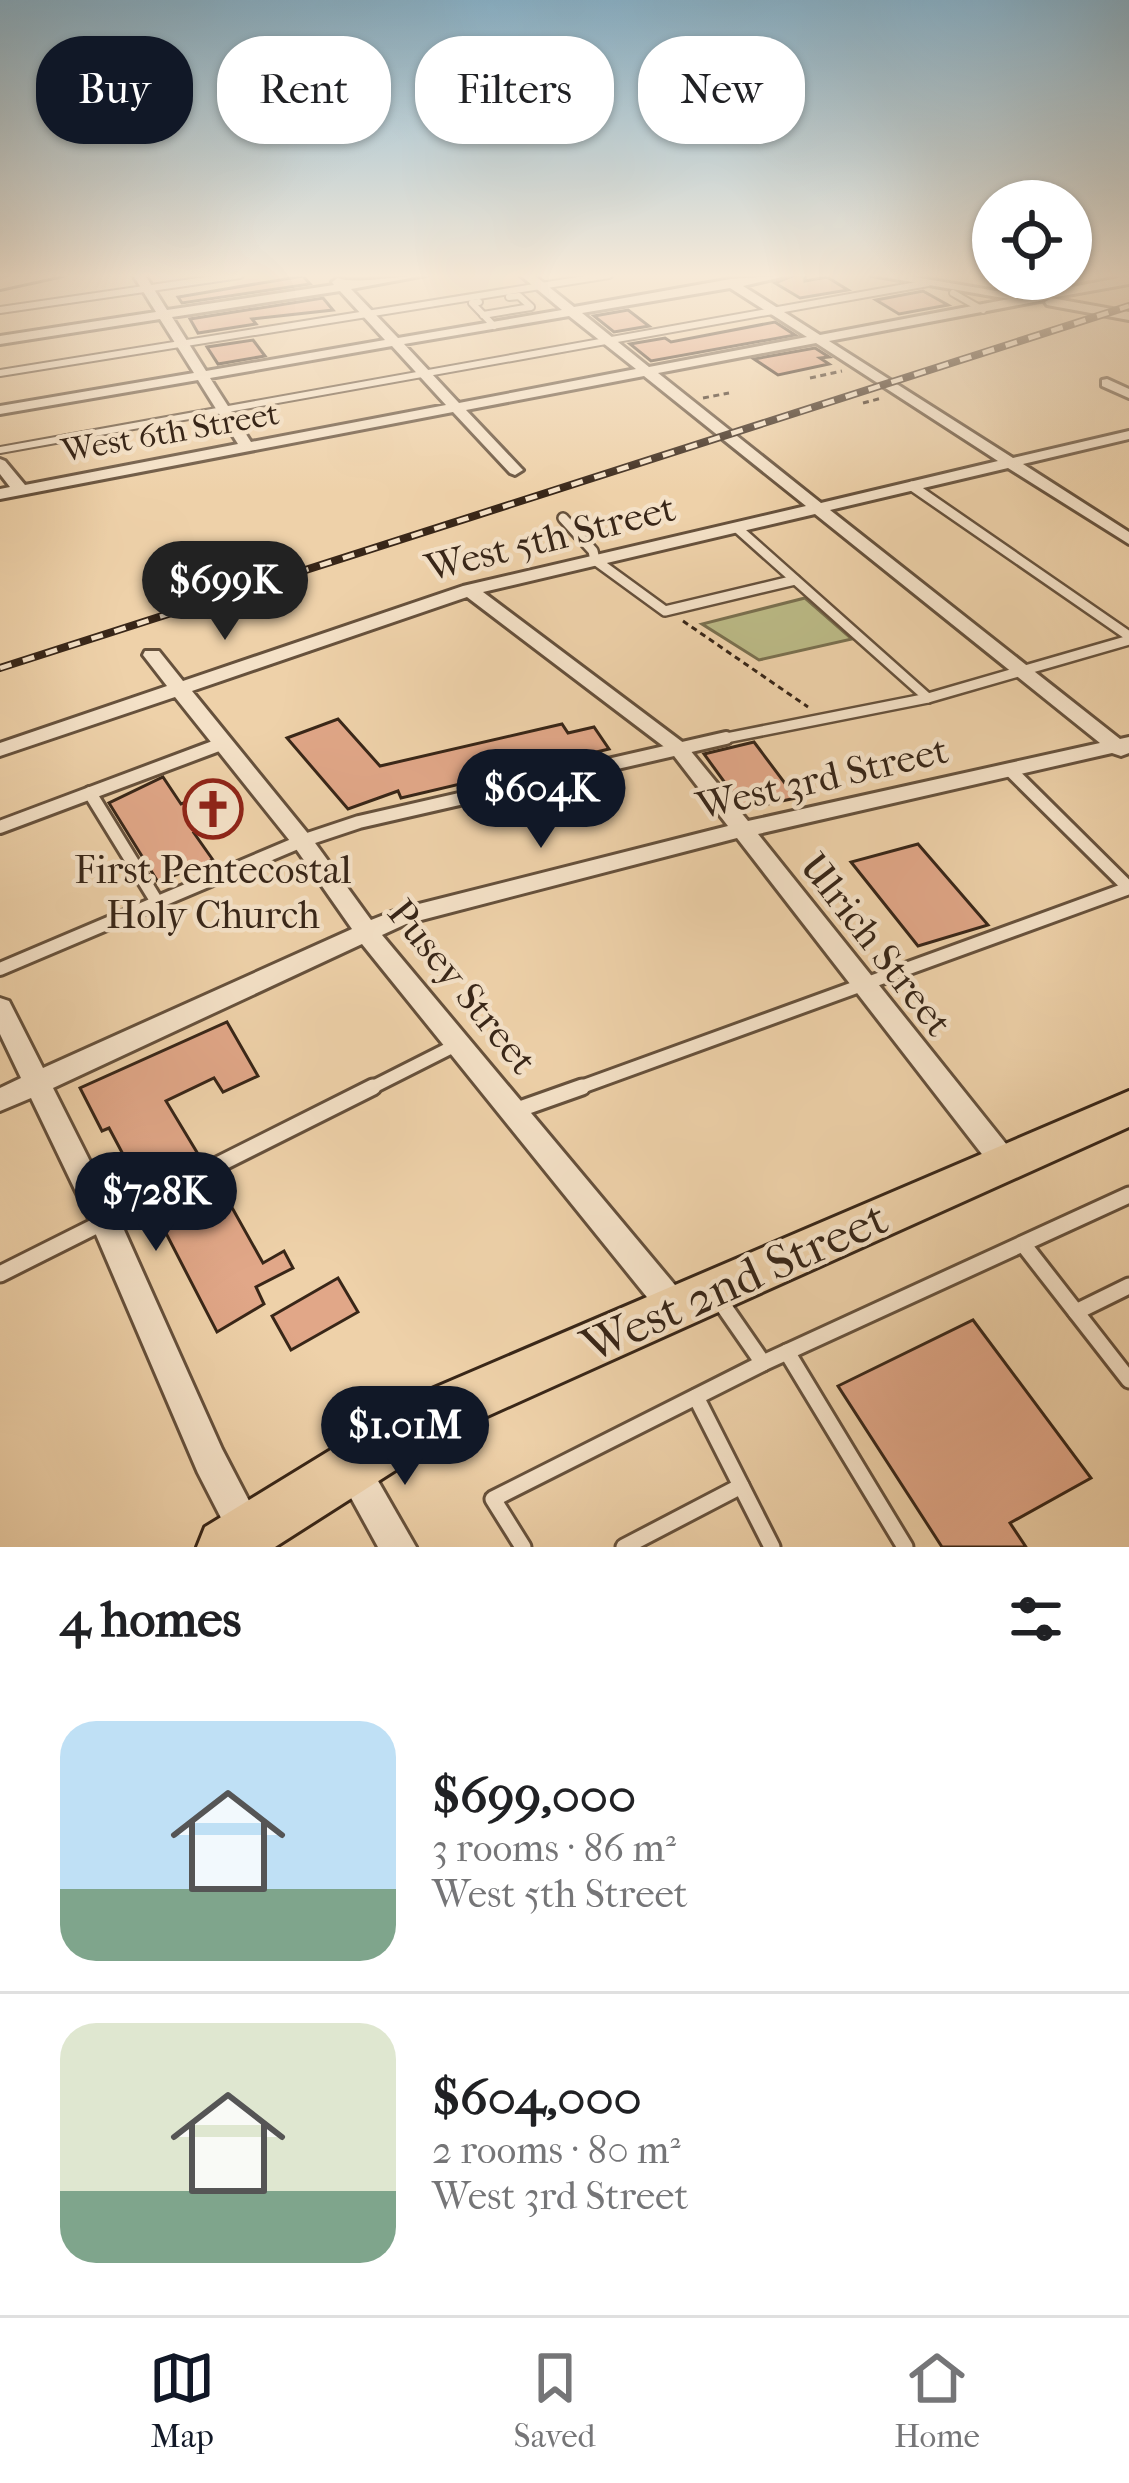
<!DOCTYPE html>
<meta charset="utf-8">
<style>
body{margin:0;font-family:"IM FELL French Canon",serif;background:#f6f6f6;color:#202124;height:100vh;display:flex;flex-direction:column;font-size:45px;white-space:nowrap}
*{box-sizing:border-box;margin:0}
p{font-size:39px;color:#757577}
.icon{flex:none;width:66px;height:66px;fill:none;stroke:currentColor;stroke-width:2;stroke-linecap:round;stroke-linejoin:round}
.map{position:relative;height:1547px;overflow:hidden}
.drawer{display:flex;flex-direction:column;background:#fff;flex:1}
.drawer>*{flex:none}
.guide{position:absolute;left:36px;top:36px;width:1059px;height:108px;display:flex;gap:24px}
.fabs{position:absolute;left:972px;top:180px;display:grid;gap:24px}
.fabs a{display:grid;place-items:center;width:120px;height:120px;border-radius:50%;background:#fff;box-shadow:0 3px 9px #0004;font-size:60px}
.price{position:absolute;translate:-50% -102px;padding:0 27px;border-radius:42px;background:#111827;color:#fff;font-size:39px;line-height:78px;filter:drop-shadow(0 3px 6px #0008)}
.price::after{content:'';position:absolute;left:50%;top:72px;width:36px;height:27px;margin-left:-18px;background:inherit;clip-path:polygon(0 0,100% 0,50% 100%)}
.price.active{background:#222;color:#fff}
ul{padding:0;list-style:none}
li{display:flex;align-items:center;gap:36px;height:300px;padding:0 60px}
li+li{border-top:3px solid #e0e0e0}
li span{display:grid;place-items:center;flex:none;width:336px;height:240px;border-radius:36px;color:#555}
li>.icon{margin-inline-start:auto}
span .icon{width:144px;height:144px;fill:#fffc;stroke-width:1}
li b{font-size:51px}
h2{display:flex;justify-content:space-between;align-items:center;height:144px;padding:0 60px;font-size:51px}
.pill{padding:0 42px;border-radius:48px;background:#fff;box-shadow:0 3px 9px #0004;font-size:42px;line-height:108px}
.pill.active{background:#111827;color:#fff}
.dock{display:flex;justify-content:space-around;align-items:center;height:168px;border-top:3px solid #e0e0e0;background:#fff;font-size:33px;color:#757577}
.dock a{display:grid;justify-items:center;gap:6px}
.dock .active{color:#111827}
.map>svg:first-child{display:block}
.green{fill:#bbba86;stroke:#7a704f;stroke-width:3}
.building{fill:#e1a788;stroke:#382618;stroke-width:3}
.lines{fill:none;stroke-linecap:round;stroke-linejoin:round}
.lane-far3-casing{stroke:#66513c;stroke-width:10}
.lane-far2-casing{stroke:#66513c;stroke-width:14}
.lane-far1-casing{stroke:#66513c;stroke-width:18}
.lane-casing{stroke:#66513c;stroke-width:21}
.street-casing{stroke:#66513c;stroke-width:6}
.primary-casing{stroke:#382618;stroke-width:6}
.path{stroke:#382618;stroke-width:3;stroke-dasharray:6 4.5;stroke-linecap:butt}
.lane-far3{stroke:#f4e1c7;stroke-width:6}
.lane-far2{stroke:#f4e1c7;stroke-width:9}
.lane-far1{stroke:#f4e1c7;stroke-width:12}
.lane{stroke:#f4e1c7;stroke-width:15}
.street{fill:#f4e1c7;fill-rule:evenodd}
.primary{fill:#eed1a9;fill-rule:evenodd}
.rail-casing{stroke:#382618;stroke-width:8}
.rail{stroke:#f4e1c7;stroke-width:4.5;stroke-dasharray:12;stroke-linecap:butt}
.labels{text-anchor:middle;stroke-width:9;stroke-linejoin:round;paint-order:stroke}
.far-street-label{font-size:33px;fill:#382618;stroke:#f4e1c7}
.street-label{font-size:39px;fill:#382618;stroke:#f4e1c7}
.poi-label{font-size:39px;fill:#382618;stroke:#f4e1c7}
.near-street-label{font-size:48px;fill:#382618;stroke:#f4e1c7}
</style>
<div class="map">
<svg width="1129" height="1547" viewBox="0 0 1129 1547">
<rect width="100%" height="100%" fill="#eed1a9"/>
<filter id="stains"><feTurbulence type="fractalNoise" baseFrequency=".00167" numOctaves="4"/><feColorMatrix values="0 0 0 0 .2 0 0 0 0 .09 0 0 0 0 .02 0 0 0 .5 -.17"/></filter>
<radialGradient id="worn" r=".72"><stop offset=".6" stop-color="#630" stop-opacity="0"/><stop offset="1" stop-color="#630" stop-opacity=".3"/></radialGradient>
<path class="green" d="M 805,598 L 852,639 L 759,660 L 702,624 Z"/>
<g class="building">
<path d="M 794,275 L 805,275 L 805,281 L 827,277 L 848,290 L 800,298 L 775,283 Z"/>
<path d="M 303,276 L 310,284 L 182,303 L 178,297 Z"/>
<path d="M 923,291 L 948,305 L 899,314 L 876,300 Z"/>
<path d="M 323,298 L 333,310 L 252,319 L 256,324 L 198,333 L 190,319 Z"/>
<path d="M 628,310 L 649,326 L 614,332 L 594,316 Z"/>
<path d="M 775,322 L 795,335 L 651,361 L 630,344 L 665,338 L 671,342 Z"/>
<path d="M 253,340 L 265,356 L 218,364 L 207,347 Z"/>
<path d="M 815,348 L 829,357 L 820,358 L 829,364 L 778,375 L 754,359 Z"/>
<path d="M 338,719 L 380,766 L 562,724 L 568,733 L 594,727 L 609,749 L 401,798 L 398,791 L 348,809 L 287,738 Z"/>
<path d="M 754,742 L 796,798 L 744,809 L 704,754 Z"/>
<path d="M 163,777 L 181,804 L 211,793 L 231,819 L 194,833 L 213,860 L 158,882 L 109,803 Z"/>
<path d="M 918,844 L 988,925 L 918,946 L 851,862 Z"/>
<path d="M 227,1022 L 258,1076 L 223,1092 L 214,1078 L 166,1101 L 201,1159 L 142,1190 L 109,1128 L 102,1131 L 80,1088 Z"/>
<path d="M 199,1187 L 214,1213 L 230,1204 L 263,1263 L 284,1251 L 293,1268 L 256,1287 L 264,1304 L 217,1332 L 154,1210 Z"/>
<path d="M 338,1278 L 358,1312 L 291,1350 L 272,1316 Z"/>
<path d="M 973,1320 L 1091,1478 L 1010,1523 L 1026,1547 L 942,1547 L 838,1386 Z"/>
</g>
<g class="lines">
<defs>
<g id="lane-far3">
<path d="M 953,293 L 983,310"/>
<path d="M 479,302 L 472,303 L 494,326"/>
<path d="M 0,310 L 240,275"/>
<path d="M 483,315 L 531,307 L 519,296 L 509,297"/>
<path d="M 0,373 L 609,275"/>
<path d="M 0,450 L 928,283"/>
</g>
<g id="lane-far2">
<path d="M 912,486 L 1129,636"/>
<path d="M 563,518 L 593,551 L 595,560 L 665,611 L 795,580"/>
<path d="M 737,528 L 928,698"/>
<path d="M 711,741 L 928,698 L 1129,640"/>
</g>
<g id="lane-far1">
<path d="M 1011,771 L 1129,888"/>
<path d="M 90,793 L 157,902"/>
<path d="M 0,827 L 224,743"/>
<path d="M 0,969 L 302,841 L 359,822 L 726,738"/>
<path d="M 367,1090 L 458,1044"/>
<path d="M 573,1090 L 1129,888"/>
</g>
<g id="lane">
<path d="M 517,1110 L 582,1087"/>
<path d="M 1023,1244 L 1129,1380"/>
<path d="M 0,1274 L 373,1087"/>
<path d="M 1076,1312 L 1129,1286"/>
<path d="M 787,1352 L 905,1547"/>
<path d="M 763,1363 L 1129,1195"/>
<path d="M 696,1397 L 772,1547"/>
<path d="M 523,1547 L 493,1499 L 763,1363 L 718,1298"/>
<path d="M 624,1547 L 741,1486"/>
</g>
<g id="street">
<path d="M 133,275 L 145,275 L 167,310 L 334,285 L 332,282 L 338,278 C 354,285 403,275 426,275 L 351,289 L 398,338 L 562,310 L 520,275 L 534,275 L 574,307 L 731,279 L 790,275 L 743,286 L 820,335 L 1009,299 L 872,275 L 903,275 L 1025,296 L 1129,276 L 1129,284 L 1051,298 L 1129,312 L 1129,320 L 1047,305 L 1045,302 L 1050,299 L 829,341 L 1013,458 L 1129,431 L 1129,439 L 1023,464 L 1129,532 L 1129,544 L 1008,468 L 830,510 L 1120,739 L 1129,737 L 1129,753 L 1121,756 L 1112,753 L 758,834 L 1015,1155 L 1019,1163 L 1015,1171 L 1005,1175 L 995,1171 L 737,838 L 406,924 L 382,935 L 685,1297 L 689,1307 L 685,1317 L 674,1321 L 663,1317 L 362,944 L 53,1088 L 120,1221 L 222,1449 L 273,1547 L 236,1547 L 198,1473 L 91,1223 L 31,1098 L 0,1111 L 0,1088 L 21,1078 L 0,1034 L 0,998 L 9,1001 L 43,1068 L 352,929 L 294,846 L 175,697 L 0,756 L 0,743 L 167,686 L 143,655 L 145,651 L 159,651 L 183,681 L 463,586 L 806,506 L 644,376 L 466,410 L 520,467 L 523,470 L 515,475 L 510,473 L 453,412 L 0,499 L 0,489 L 10,487 L 0,474 L 0,459 L 5,461 L 25,485 L 238,444 L 198,380 L 0,414 L 0,406 L 194,373 L 160,319 L 0,344 L 0,336 L 156,312 ZM 730,288 L 807,337 L 649,367 L 582,313 ZM 340,291 L 385,340 L 206,371 L 172,317 ZM 569,316 L 636,369 L 459,403 L 404,344 ZM 816,343 L 998,461 L 821,503 L 658,373 ZM 392,346 L 446,405 L 251,442 L 210,378 ZM 815,514 L 1100,743 L 748,821 L 685,744 L 483,592 ZM 467,597 L 671,752 L 728,826 L 399,909 L 371,920 L 310,836 L 192,691 Z"/>
<path d="M 1107,379 L 1129,389 L 1129,398 L 1102,386 L 1102,380 Z"/>
<path d="M 350,1448 L 362,1453 L 416,1547 L 378,1547 L 333,1465 L 338,1453 Z"/>
</g>
<g id="primary">
<path d="M 63,275 L 0,289 L 0,277 Z"/>
<path d="M 1129,1091 L 1129,1127 L 463,1427 L 275,1547 L 197,1547 L 205,1527 L 427,1391 Z"/>
</g>
</defs>
<use href="#lane-far3" class="lane-far3-casing"/>
<use href="#lane-far2" class="lane-far2-casing"/>
<use href="#lane-far1" class="lane-far1-casing"/>
<use href="#lane" class="lane-casing"/>
<use href="#street" class="street-casing"/>
<use href="#primary" class="primary-casing"/>
<g class="path">
<path d="M 810,378 L 842,371"/>
<path d="M 703,398 L 729,393"/>
<path d="M 863,403 L 882,398"/>
<path d="M 683,621 L 808,707"/>
</g>
<use href="#lane-far3" class="lane-far3"/>
<use href="#lane-far2" class="lane-far2"/>
<use href="#lane-far1" class="lane-far1"/>
<use href="#lane" class="lane"/>
<use href="#street" class="street"/>
<use href="#primary" class="primary"/>
<defs>
<path id="rail" d="M 0,668 L 1129,306"/>
</defs>
<use href="#rail" class="rail-casing"/>
<use href="#rail" class="rail"/>
</g>
<linearGradient id="sky" x2="0" y2="1"><stop stop-color="#88b5cf"/><stop offset="0.56" stop-color="#f7ead8"/><stop offset="1" stop-color="#f7ead8" stop-opacity="0"/></linearGradient>
<rect width="1129" height="492" fill="url(#sky)"/>
<defs>
<symbol id="church-ring" viewBox="-11 -11 22 22"><circle r="9.5" fill="#f4e1c7" stroke="#8f2418" stroke-width="1.5"/><path d="M-1.2-6h2.4v3.5h3.3v2.4h-3.3V6h-2.4V-.1h-3.3v-2.4h3.3Z" fill="#8f2418"/></symbol>
</defs>
<g fill-rule="evenodd">
<use href="#church-ring" x="180" y="776" width="66" height="66"/>
</g>
<g class="labels">
<g class="far-street-label">
<text transform="translate(170 431) rotate(-10)" y="12">West 6th Street</text>
</g>
<g class="street-label">
<text transform="translate(550 537) rotate(-14)" y="14">West 5th Street</text>
<text transform="translate(822 777) rotate(-13)" y="14">West 3rd Street</text>
<text transform="translate(877 944) rotate(52)" y="14">Ulrich Street</text>
<text transform="translate(463 986) rotate(51)" y="14">Pusey Street</text>
</g>
<g class="poi-label">
<text x="213" y="883">First Pentecostal<tspan x="213" dy="45">Holy Church</tspan></text>
</g>
<g class="near-street-label">
<text transform="translate(734 1281) rotate(-24)" y="17">West 2nd Street</text>
</g>
</g>
<rect width="100%" height="100%" filter="url(#stains)"/>
<rect width="100%" height="100%" fill="url(#worn)"/>
</svg>
<div class="fabs">
<a><svg class="icon" aria-label="locate" viewBox="0 0 24 24"><circle cx="12" cy="12" r="6"/><path d="M12 2v4M12 18v4M2 12h4M18 12h4"/></svg></a>
</div>
<b class="price active" style="left:225px;top:643px">$699K</b>
<b class="price" style="left:541px;top:851px">$604K</b>
<b class="price" style="left:156px;top:1254px">$728K</b>
<b class="price" style="left:405px;top:1488px">$1.01M</b>
<div class="guide">
<a class="pill active">Buy</a>
<a class="pill">Rent</a>
<a class="pill">Filters</a>
<a class="pill">New</a>
</div>
</div>
<section class="drawer">
<h2>4 homes<svg class="icon" aria-label="filters" viewBox="0 0 24 24"><path d="M4 7h16M4 17h16"/><circle cx="9" cy="7" r="2"/><circle cx="15" cy="17" r="2"/></svg></h2>
<ul>
<li><span style="background:linear-gradient(#bfe0f5 70%,#7fa58c 0)"><svg class="icon" aria-label="home" viewBox="0 0 24 24"><path d="M3 11l9-7 9 7M6 9v11h12V9"/></svg></span><div><b>$699,000</b><p>3 rooms · 86 m²</p><p>West 5th Street</p></div></li>
<li><span style="background:linear-gradient(#dfe7d0 70%,#7fa58c 0)"><svg class="icon" aria-label="home" viewBox="0 0 24 24"><path d="M3 11l9-7 9 7M6 9v11h12V9"/></svg></span><div><b>$604,000</b><p>2 rooms · 80 m²</p><p>West 3rd Street</p></div></li>
</ul>
</section>
<nav class="dock">
<a class="active"><svg class="icon" aria-label="map" viewBox="0 0 24 24"><path d="M3 6l6-2 6 2 6-2v14l-6 2-6-2-6 2zM9 4v14M15 6v14"/></svg>Map</a>
<a><svg class="icon" aria-label="saved" viewBox="0 0 24 24"><path d="M7 4h10v16l-5-4-5 4z"/></svg>Saved</a>
<a><svg class="icon" aria-label="home" viewBox="0 0 24 24"><path d="M3 11l9-7 9 7M6 9v11h12V9"/></svg>Home</a>
</nav>
